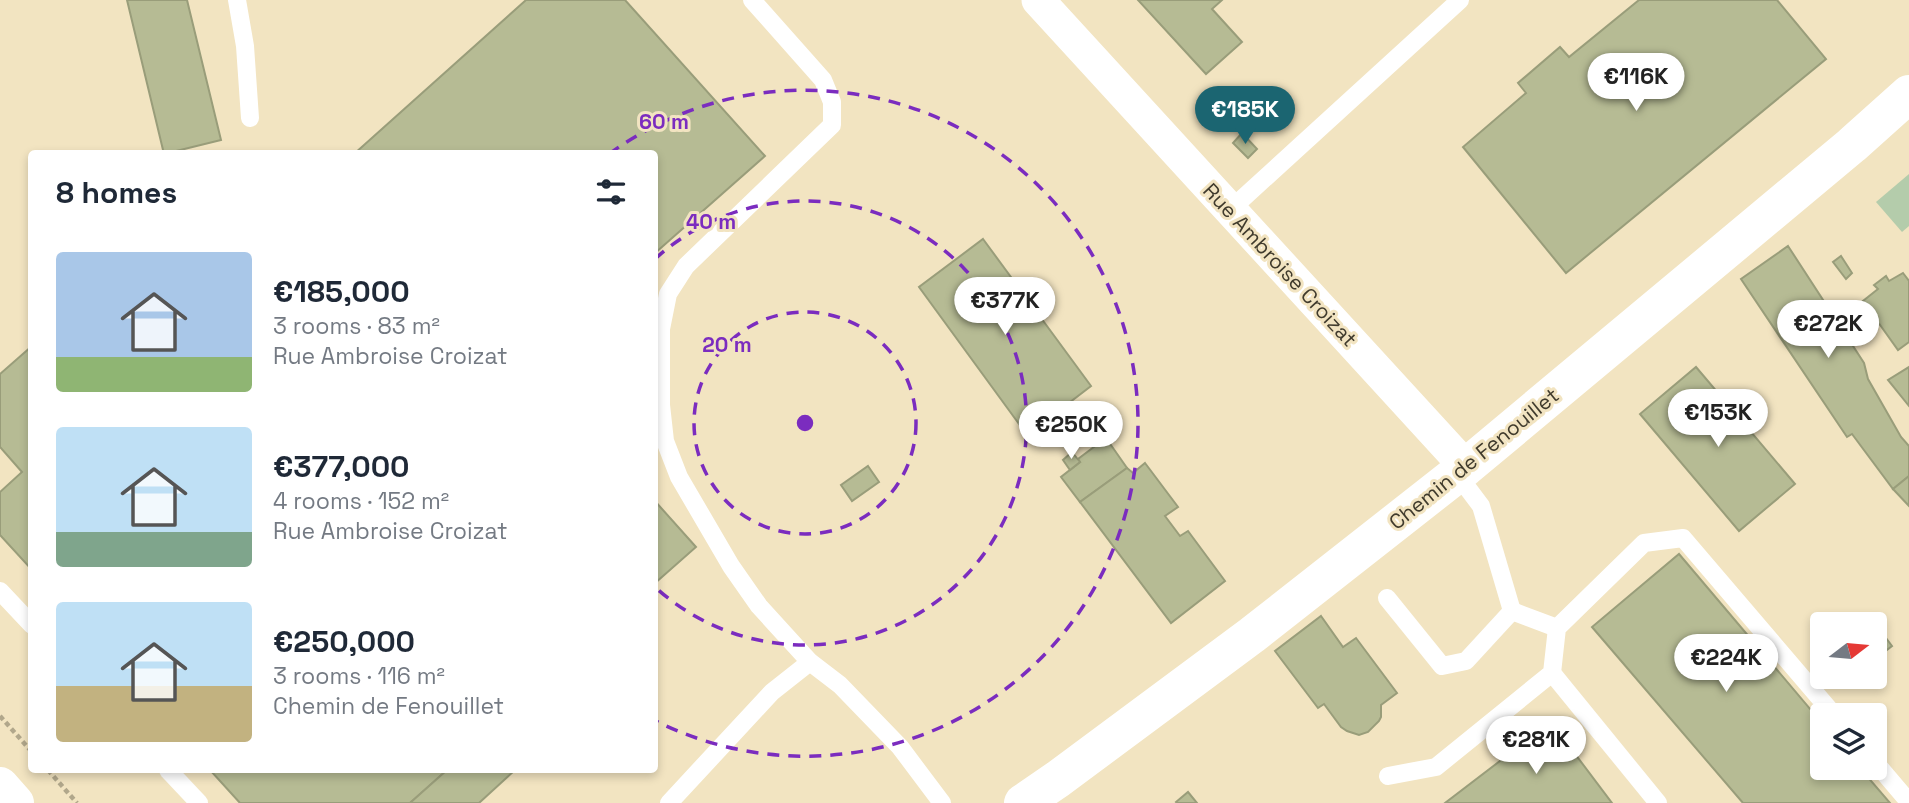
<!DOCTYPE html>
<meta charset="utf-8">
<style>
body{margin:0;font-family:"Space Grotesk",sans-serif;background:#f2f2f3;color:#1f2937;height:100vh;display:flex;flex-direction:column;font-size:26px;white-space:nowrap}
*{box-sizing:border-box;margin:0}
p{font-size:23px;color:#747a83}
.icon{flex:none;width:38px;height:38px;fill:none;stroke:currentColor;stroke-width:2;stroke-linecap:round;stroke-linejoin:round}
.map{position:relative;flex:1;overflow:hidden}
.sheet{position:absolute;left:28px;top:150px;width:630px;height:623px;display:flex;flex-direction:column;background:#fff;border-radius:7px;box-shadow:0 4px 10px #0003}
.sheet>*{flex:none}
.needle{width:46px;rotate:74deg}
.tools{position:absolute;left:1810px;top:612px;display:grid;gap:14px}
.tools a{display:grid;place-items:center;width:77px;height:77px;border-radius:7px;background:#fff;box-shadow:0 4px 10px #0003;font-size:35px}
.price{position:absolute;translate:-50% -60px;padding:0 16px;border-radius:24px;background:#fff;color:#222;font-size:23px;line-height:46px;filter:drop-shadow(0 2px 4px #0008)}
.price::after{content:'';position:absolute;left:50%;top:42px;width:21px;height:16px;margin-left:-10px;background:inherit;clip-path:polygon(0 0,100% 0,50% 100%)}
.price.on{background:#1b6571;color:#fff}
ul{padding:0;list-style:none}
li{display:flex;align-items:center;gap:21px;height:175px;padding:0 28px}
li span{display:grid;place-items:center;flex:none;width:196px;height:140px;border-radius:7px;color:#555}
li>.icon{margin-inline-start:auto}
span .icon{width:84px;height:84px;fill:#fffc;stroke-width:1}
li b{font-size:30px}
h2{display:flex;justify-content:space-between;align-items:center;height:84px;padding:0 28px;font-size:30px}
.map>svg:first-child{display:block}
.water{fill:#b4ccab}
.building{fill:#b6bb94;stroke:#999d7a;stroke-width:2}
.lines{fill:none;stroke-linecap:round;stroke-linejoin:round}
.path{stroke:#b1a78b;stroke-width:4.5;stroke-dasharray:5 3.5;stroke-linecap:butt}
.service{stroke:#fff;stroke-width:18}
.minor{stroke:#fff;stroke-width:33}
.tertiary{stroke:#fff;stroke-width:38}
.ring{fill:none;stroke:#7b2cbf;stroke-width:3.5;stroke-dasharray:12 9}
.labels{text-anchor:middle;stroke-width:6;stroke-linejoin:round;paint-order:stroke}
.street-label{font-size:21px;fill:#403b2d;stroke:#f2e4c1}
.centre{fill:#7b2cbf;stroke:#f2e4c1;stroke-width:3.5}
.ring-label{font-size:21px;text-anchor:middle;font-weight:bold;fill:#7b2cbf;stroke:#f2e4c1;stroke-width:6;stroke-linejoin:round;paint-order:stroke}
</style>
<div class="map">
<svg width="1909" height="803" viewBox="0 0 1909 803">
<rect width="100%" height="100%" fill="#f2e4c1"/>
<path class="water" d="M 1909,174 L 1909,226 L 1902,232 L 1876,202 Z"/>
<g class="building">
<path d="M 127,0 L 187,0 L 221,140 L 164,154 Z"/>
<path d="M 526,0 L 625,0 L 765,156 L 654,254 L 654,154 L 354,154 Z"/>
<path d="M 1138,0 L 1222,0 L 1212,9 L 1242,42 L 1206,74 Z"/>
<path d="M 1639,0 L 1777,0 L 1826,59 L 1566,273 L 1463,147 L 1526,93 L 1518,83 L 1560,47 L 1569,57 Z"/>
<path d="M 1242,133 L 1257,149 L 1248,158 L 1233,143 Z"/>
<path d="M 983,239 L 1091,386 L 1027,435 L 919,287 Z"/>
<path d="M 1788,246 L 1864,363 L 1868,379 L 1901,437 L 1909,446 L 1909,476 L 1893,489 L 1852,434 L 1847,437 L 1741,279 Z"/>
<path d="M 1841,256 L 1852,273 L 1846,279 L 1833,262 Z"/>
<path d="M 1903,273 L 1909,281 L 1909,342 L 1898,350 L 1863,301 L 1878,289 L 1874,285 L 1886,276 L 1889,281 Z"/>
<path d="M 32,346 L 32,570 L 0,535 L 0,492 L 22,472 L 0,447 L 0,374 Z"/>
<path d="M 1696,367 L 1795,484 L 1739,531 L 1640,414 Z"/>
<path d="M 1909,367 L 1909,406 L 1888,380 Z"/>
<path d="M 1106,438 L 1127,468 L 1080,502 L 1061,477 L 1080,462 L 1078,459 Z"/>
<path d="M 1072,452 L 1080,462 L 1070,470 L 1063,460 Z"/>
<path d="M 1145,463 L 1178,507 L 1165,516 L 1180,536 L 1188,531 L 1225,581 L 1171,623 L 1080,502 L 1127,468 L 1133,473 Z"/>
<path d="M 868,466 L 879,482 L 852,501 L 841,485 Z"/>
<path d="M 1909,476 L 1909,506 L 1893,489 Z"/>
<path d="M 654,500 L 696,547 L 654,584 Z"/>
<path d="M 1679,554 L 1822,723 L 1822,768 L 1860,768 L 1890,803 L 1743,803 L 1592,627 Z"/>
<path d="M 1321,616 L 1343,647 L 1356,638 L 1397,693 L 1381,705 L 1381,717 L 1379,721 L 1368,732 L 1359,735 L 1347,731 L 1341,727 L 1324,704 L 1318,708 L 1275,651 Z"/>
<path d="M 1874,622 L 1892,646 L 1874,660 L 1874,625 L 1870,625 Z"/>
<path d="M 1551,722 L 1612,803 L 1445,803 Z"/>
<path d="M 210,770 L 447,770 L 410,803 L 240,803 Z"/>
<path d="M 447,770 L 515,770 L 479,803 L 410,803 Z"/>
<path d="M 1188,792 L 1197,803 L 1177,803 L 1176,802 Z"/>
</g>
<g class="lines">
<g class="path">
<path d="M 0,716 L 32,752"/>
<path d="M 48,770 L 77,803"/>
</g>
<g class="service">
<path d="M 237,0 L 245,46 L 250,118"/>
<path d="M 752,0 L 823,80 L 832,102 L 832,125 L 686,266 L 668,294 L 661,329 L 661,405 L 665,441 L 679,477 L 731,566 L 759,606 L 810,662 L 840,685 L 900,747 L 942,803"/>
<path d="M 1230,210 L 1460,0"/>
<path d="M 0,591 L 32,625"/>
<path d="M 1387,598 L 1442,666 L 1466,661 L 1512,611 L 1481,506 L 1457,474"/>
<path d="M 1512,611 L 1557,628"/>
<path d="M 1552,673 L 1658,803"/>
<path d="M 1874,761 L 1909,802"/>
<path d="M 168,770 L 199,803"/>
<path d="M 1388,776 L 1436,767 L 1552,673 L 1557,628 L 1644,543 L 1683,538 L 1835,716"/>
<path d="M 669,803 L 772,692 L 810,662"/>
</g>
<path class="minor" d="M 1038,0 L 1466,467"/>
<g class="tertiary">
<path d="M 0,786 L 15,803"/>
<path d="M 1023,803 L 1058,779 L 1252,635 L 1466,467 L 1852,145 L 1909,94"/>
</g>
</g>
<g class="ring">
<circle cx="805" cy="423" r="111"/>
<path d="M655 259A222 222 0 1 1 655 587"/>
<path d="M609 154A333 333 0 1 1 656 721"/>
</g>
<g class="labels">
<g class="street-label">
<text transform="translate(1280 265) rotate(47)" y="7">Rue Ambroise Croizat</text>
<text transform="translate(1474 459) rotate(-39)" y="7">Chemin de Fenouillet</text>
</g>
</g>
<circle cx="805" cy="423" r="10" class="centre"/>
<g class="ring-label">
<text x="664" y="129">60 m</text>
<text x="711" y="229">40 m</text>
<text x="727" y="352">20 m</text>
</g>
</svg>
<div class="tools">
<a><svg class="needle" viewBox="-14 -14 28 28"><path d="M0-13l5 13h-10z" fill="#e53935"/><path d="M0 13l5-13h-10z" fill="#747a83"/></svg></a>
<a><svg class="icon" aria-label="layers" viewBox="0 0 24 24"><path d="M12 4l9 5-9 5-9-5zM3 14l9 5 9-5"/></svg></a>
</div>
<b class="price" style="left:1636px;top:113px">€116K</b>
<b class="price on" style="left:1245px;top:146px">€185K</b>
<b class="price" style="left:1005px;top:337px">€377K</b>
<b class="price" style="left:1828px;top:360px">€272K</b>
<b class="price" style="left:1718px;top:449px">€153K</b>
<b class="price" style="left:1071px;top:461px">€250K</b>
<b class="price" style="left:1726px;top:694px">€224K</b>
<b class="price" style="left:1536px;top:776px">€281K</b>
<section class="sheet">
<h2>8 homes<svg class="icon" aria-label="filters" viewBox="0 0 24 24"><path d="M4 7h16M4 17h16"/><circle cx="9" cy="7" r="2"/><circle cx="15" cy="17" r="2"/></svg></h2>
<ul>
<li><span style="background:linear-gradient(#a9c7e8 75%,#8fb573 0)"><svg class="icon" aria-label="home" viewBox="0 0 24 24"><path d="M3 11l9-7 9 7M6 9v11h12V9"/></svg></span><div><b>€185,000</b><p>3 rooms · 83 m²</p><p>Rue Ambroise Croizat</p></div></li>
<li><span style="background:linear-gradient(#bfe0f5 75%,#7fa58c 0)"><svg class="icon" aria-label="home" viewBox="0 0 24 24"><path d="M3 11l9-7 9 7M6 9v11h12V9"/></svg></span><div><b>€377,000</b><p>4 rooms · 152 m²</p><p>Rue Ambroise Croizat</p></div></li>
<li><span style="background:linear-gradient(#bfe0f5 60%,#c2b280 0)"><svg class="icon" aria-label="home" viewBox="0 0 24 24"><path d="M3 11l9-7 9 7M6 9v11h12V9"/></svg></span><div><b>€250,000</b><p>3 rooms · 116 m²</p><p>Chemin de Fenouillet</p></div></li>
</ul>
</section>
</div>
